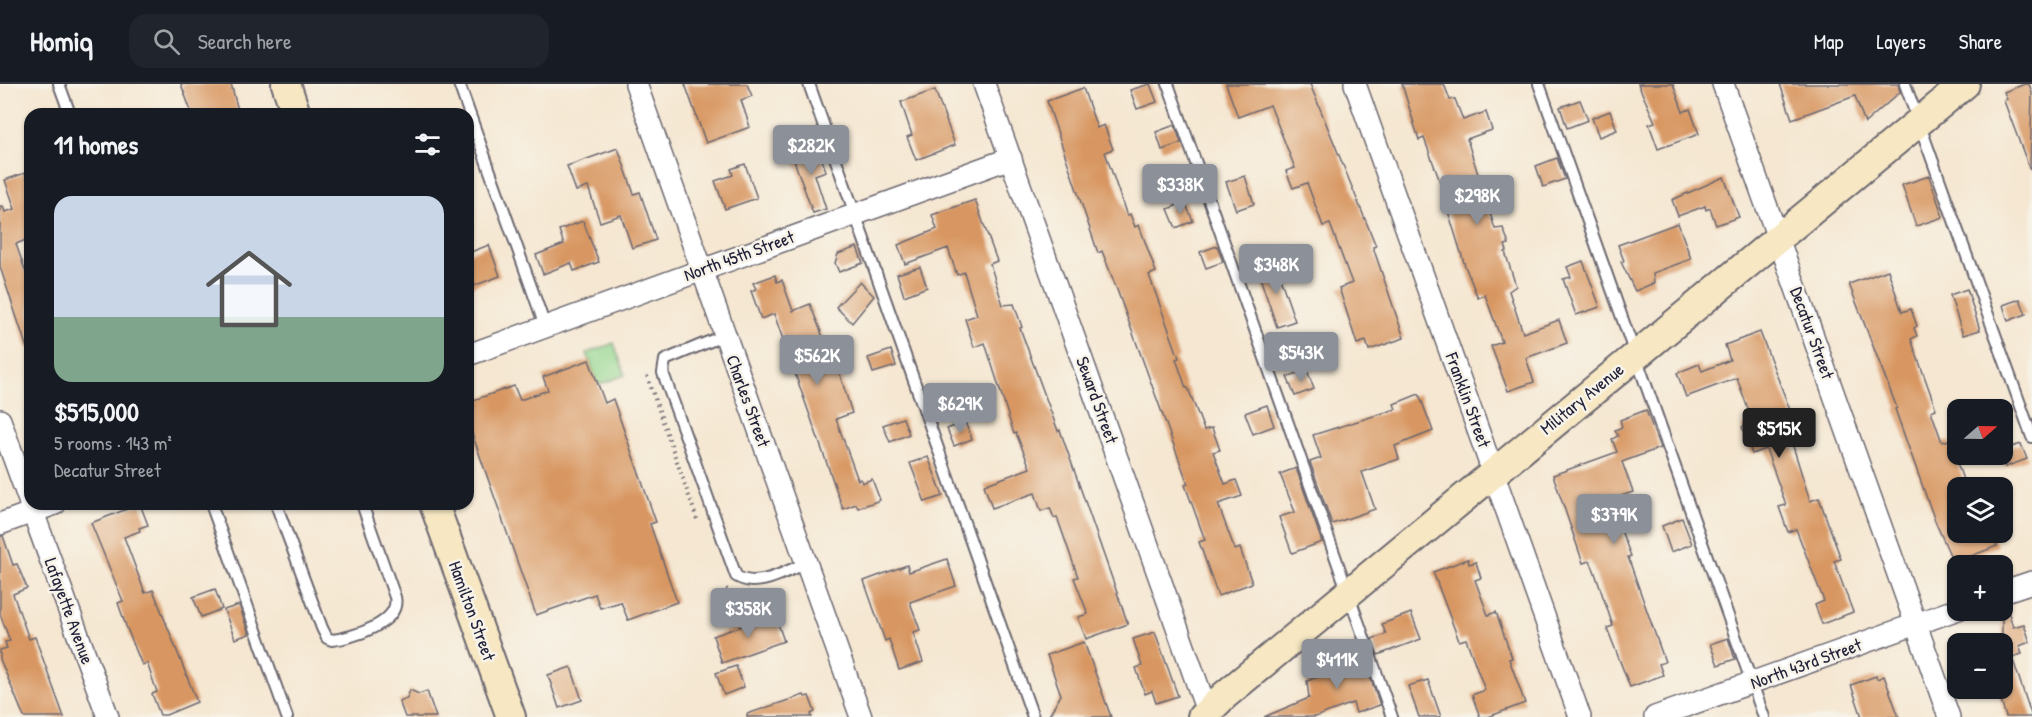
<!DOCTYPE html>
<meta charset="utf-8">
<style>
body{margin:0;font-family:"Patrick Hand",sans-serif;background:#20242c;color:#f1f3f6;height:100vh;display:flex;flex-direction:column;font-size:22px;white-space:nowrap}
*{box-sizing:border-box;margin:0}
p{font-size:20px;color:#9ea1a6}
.icon{flex:none;width:33px;height:33px;fill:none;stroke:currentColor;stroke-width:2;stroke-linecap:round;stroke-linejoin:round}
.map{position:relative;flex:1;overflow:hidden}
.drawer{position:absolute;left:24px;top:24px;width:450px;height:402px;display:flex;flex-direction:column;background:#171b24;border-radius:18px;box-shadow:0 2px 4px #0004}
.drawer>*{flex:none}
.needle{width:39px;rotate:70deg}
.fabs{position:absolute;left:1947px;top:315px;display:grid;gap:12px}
.fabs a{display:grid;place-items:center;width:66px;height:66px;border-radius:12px;background:#171b24;box-shadow:0 2px 4px #0004;font-size:30px}
.price{position:absolute;translate:-50% -51px;padding:0 14px;border-radius:6px;background:#8c9099;color:#fff;font-size:20px;line-height:39px;filter:drop-shadow(0 2px 3px #0008)}
.price::after{content:'';position:absolute;left:50%;top:36px;width:18px;height:14px;margin-left:-9px;background:inherit;clip-path:polygon(0 0,100% 0,50% 100%)}
.price.current{background:#222;color:#fff}
ul{padding:0;list-style:none}
li{display:grid;align-content:center;gap:12px;height:318px;padding:0 30px}
li span{display:grid;place-items:center;height:186px;border-radius:18px;color:#555}
li>.icon{margin-inline-start:auto}
span .icon{width:108px;height:108px;fill:#fffc;stroke-width:1}
li b{font-size:26px}
h2{display:flex;justify-content:space-between;align-items:center;height:72px;padding:0 30px;font-size:26px}
header{display:flex;align-items:center;gap:36px;box-sizing:border-box;height:84px;padding:0 30px;background:#171b24;border-bottom:2px solid #363941}
header strong{font-size:28px}
nav{display:flex;gap:33px;margin-inline-start:auto;font-size:21px}
.search{width:420px;height:54px;background:#20242c;display:flex;align-items:center;gap:15px;box-sizing:border-box;padding:0 21px;border-radius:18px;color:#9ea1a6;font-size:22px}
.map>svg:first-child{display:block}
.green{fill:#91d58d;stroke:#5a7c64;stroke-width:1.5}
.building{fill:#d89762}
.lines{fill:none;stroke-linecap:round;stroke-linejoin:round}
.lane-casing{stroke:#6c6770;stroke-width:14}
.street-casing{stroke:#6c6770;stroke-width:24}
.secondary-casing{stroke:#6c6770;stroke-width:32}
.path{stroke:#6c6770;stroke-width:4;stroke-dasharray:1.5 4.5;stroke-linecap:butt}
.lane{stroke:#fff;stroke-width:10}
.street{stroke:#fff;stroke-width:21}
.secondary{stroke:#f7e8c3;stroke-width:28}
.labels{text-anchor:middle;stroke-width:5;stroke-linejoin:round;paint-order:stroke}
.street-label{font-size:18px;fill:#22223b;stroke:#f7f3e8}
</style>
<header>
<strong>Homiq</strong>
<div class="search"><svg class="icon" aria-label="search" viewBox="0 0 24 24"><circle cx="10" cy="10" r="6"/><path d="M15 15l6 6"/></svg>Search here</div>
<nav><a>Map</a><a>Layers</a><a>Share</a></nav>
</header>
<div class="map">
<svg width="2032" height="633" viewBox="0 0 2032 633">
<rect width="100%" height="100%" fill="#f7f3e8"/>
<filter id="ink" filterUnits="userSpaceOnUse"><feTurbulence type="fractalNoise" baseFrequency=".0167" numOctaves="2"/><feDisplacementMap in="SourceGraphic" scale="12" xChannelSelector="R" yChannelSelector="G"/><feConvolveMatrix kernelMatrix="1 2 1 2 8 2 1 2 1" color-interpolation-filters="sRGB"/></filter>
<filter id="wash" filterUnits="userSpaceOnUse"><feTurbulence type="fractalNoise" baseFrequency=".008" numOctaves="4" result="noise"/><feDisplacementMap in="SourceGraphic" scale="24" xChannelSelector="R" yChannelSelector="G"/><feGaussianBlur stdDeviation="1.35" result="paint"/><feColorMatrix in="noise" values="0 0 0 0 0 0 0 0 0 0 0 0 0 0 0 0 0 1.4 0 .05"/><feComposite in="paint" operator="in"/></filter>
<g filter="url(#wash)">
<rect width="100%" height="100%" fill="#f5e7d1"/>
<path class="green" d="M 614,259 L 625,291 L 598,301 L 587,269 Z"/>
<g id="blocks">
<g class="building">
<path d="M 181,0 L 231,0 L 239,30 L 192,30 Z"/>
<path d="M 685,0 L 747,0 L 752,12 L 741,16 L 750,43 L 706,59 Z"/>
<path d="M 1150,0 L 1157,18 L 1137,25 L 1130,6 Z"/>
<path d="M 1226,0 L 1310,0 L 1376,162 L 1373,163 L 1404,254 L 1369,266 L 1366,257 L 1357,260 L 1339,204 L 1352,199 L 1330,140 L 1323,142 L 1307,99 L 1293,104 L 1286,87 L 1295,84 L 1270,21 L 1238,33 Z"/>
<path d="M 1402,0 L 1444,0 L 1450,16 L 1455,15 L 1463,36 L 1486,28 L 1492,46 L 1467,55 L 1495,145 L 1503,144 L 1509,160 L 1505,161 L 1507,167 L 1505,168 L 1516,202 L 1509,207 L 1523,249 L 1559,236 L 1567,259 L 1526,274 L 1534,298 L 1508,307 L 1491,262 L 1502,258 L 1485,211 L 1478,214 L 1465,182 L 1444,114 L 1446,114 L 1424,54 L 1419,56 Z"/>
<path d="M 1638,0 L 1673,0 L 1683,28 L 1690,25 L 1699,50 L 1658,65 L 1649,40 L 1655,38 Z"/>
<path d="M 1780,0 L 1898,0 L 1900,8 L 1865,39 L 1855,12 L 1792,35 Z"/>
<path d="M 2025,0 L 2029,0 L 2032,9 L 2030,86 L 2004,17 L 2007,15 L 2004,8 Z"/>
<path d="M 1083,4 L 1097,44 L 1104,41 L 1113,65 L 1105,68 L 1127,132 L 1130,130 L 1135,143 L 1139,141 L 1156,188 L 1149,191 L 1179,274 L 1176,275 L 1186,304 L 1188,304 L 1204,346 L 1212,344 L 1220,366 L 1213,368 L 1225,400 L 1236,396 L 1242,412 L 1218,420 L 1235,466 L 1240,464 L 1252,499 L 1218,512 L 1199,458 L 1205,456 L 1185,401 L 1188,400 L 1116,203 L 1102,167 L 1098,169 L 1047,17 Z"/>
<path d="M 935,6 L 955,61 L 916,76 L 907,53 L 912,51 L 901,18 Z"/>
<path d="M 1580,16 L 1588,36 L 1567,44 L 1560,23 Z"/>
<path d="M 1610,27 L 1617,46 L 1599,53 L 1592,34 Z"/>
<path d="M 1175,41 L 1181,59 L 1162,66 L 1156,48 Z"/>
<path d="M 817,62 L 826,87 L 815,91 L 826,125 L 813,129 L 792,71 Z"/>
<path d="M 618,64 L 634,110 L 640,108 L 656,156 L 632,164 L 621,131 L 600,138 L 588,103 L 576,107 L 567,82 Z"/>
<path d="M 1557,74 L 1565,95 L 1543,103 L 1536,82 Z"/>
<path d="M 745,80 L 757,114 L 725,125 L 715,97 L 733,91 L 731,85 Z"/>
<path d="M 25,89 L 30,103 L 30,160 L 26,156 L 16,160 L 26,189 L 30,188 L 30,264 L 27,264 L 0,183 L 0,122 L 3,122 L 5,128 L 15,125 L 5,96 Z"/>
<path d="M 1245,92 L 1254,120 L 1236,126 L 1226,98 Z"/>
<path d="M 1929,92 L 1943,133 L 1916,142 L 1902,101 Z"/>
<path d="M 1724,93 L 1739,133 L 1716,141 L 1710,124 L 1706,126 L 1705,122 L 1678,132 L 1672,116 Z"/>
<path d="M 975,116 L 997,177 L 990,180 L 1003,221 L 1014,220 L 1022,243 L 1020,244 L 1058,347 L 1060,346 L 1128,540 L 1086,555 L 1078,533 L 1088,530 L 1074,494 L 1078,493 L 1057,433 L 1054,434 L 1050,424 L 1041,427 L 1035,409 L 992,424 L 984,401 L 1030,384 L 1016,349 L 1014,350 L 985,259 L 974,263 L 965,235 L 977,231 L 964,188 L 957,191 L 948,164 L 905,180 L 898,161 L 937,145 L 932,131 Z"/>
<path d="M 1185,118 L 1193,137 L 1176,144 L 1168,125 Z"/>
<path d="M 583,137 L 599,178 L 574,187 L 571,179 L 543,190 L 536,171 L 564,160 L 559,146 Z"/>
<path d="M 1678,139 L 1691,175 L 1653,189 L 1654,199 L 1635,207 L 1621,178 L 1624,177 L 1618,161 Z"/>
<path d="M 489,161 L 500,192 L 468,204 L 468,169 Z"/>
<path d="M 1217,162 L 1223,178 L 1206,184 L 1200,168 Z"/>
<path d="M 857,163 L 863,179 L 839,188 L 835,179 L 838,170 Z"/>
<path d="M 1583,177 L 1600,223 L 1576,231 L 1563,195 L 1571,193 L 1567,183 Z"/>
<path d="M 1275,179 L 1295,237 L 1277,243 L 1257,185 Z"/>
<path d="M 920,183 L 927,203 L 904,212 L 897,190 Z"/>
<path d="M 1888,186 L 1902,228 L 1911,225 L 1917,242 L 1914,244 L 1917,252 L 1911,255 L 1936,325 L 1931,327 L 1942,358 L 1949,356 L 1966,404 L 1958,404 L 1958,448 L 1992,448 L 1997,462 L 1958,477 L 1958,489 L 1935,437 L 1895,325 L 1897,324 L 1849,200 Z"/>
<path d="M 775,191 L 777,198 L 782,196 L 793,227 L 810,220 L 827,263 L 831,262 L 852,329 L 836,335 L 858,396 L 861,395 L 862,399 L 872,395 L 880,416 L 858,424 L 856,420 L 843,425 L 774,230 L 761,235 L 751,207 L 756,205 L 753,199 Z"/>
<path d="M 860,198 L 874,212 L 852,239 L 836,223 Z"/>
<path d="M 1967,205 L 1980,246 L 1963,251 L 1950,211 Z"/>
<path d="M 2020,215 L 2026,230 L 2008,237 L 2003,221 Z"/>
<path d="M 1760,248 L 1797,344 L 1788,346 L 1810,417 L 1819,414 L 1841,475 L 1834,477 L 1853,528 L 1822,540 L 1815,521 L 1824,517 L 1796,445 L 1788,448 L 1779,423 L 1786,421 L 1766,365 L 1752,370 L 1742,343 L 1753,339 L 1737,294 L 1686,313 L 1677,289 L 1699,280 L 1702,287 L 1730,276 L 1725,261 Z"/>
<path d="M 891,266 L 896,282 L 873,289 L 868,274 Z"/>
<path d="M 589,276 L 605,319 L 613,315 L 656,438 L 650,440 L 677,518 L 628,536 L 621,518 L 600,524 L 595,510 L 536,531 L 468,338 L 468,318 L 514,302 L 520,316 L 548,306 L 543,293 Z"/>
<path d="M 1307,286 L 1314,305 L 1295,312 L 1287,293 Z"/>
<path d="M 1419,310 L 1433,347 L 1395,362 L 1399,375 L 1362,388 L 1375,425 L 1332,440 L 1310,378 L 1321,374 L 1313,351 L 1396,325 L 1394,320 Z"/>
<path d="M 1267,321 L 1274,342 L 1253,350 L 1245,329 Z"/>
<path d="M 1646,326 L 1660,364 L 1622,378 L 1633,408 L 1609,416 L 1631,472 L 1628,473 L 1665,578 L 1659,580 L 1663,591 L 1630,603 L 1607,544 L 1613,542 L 1594,486 L 1590,477 L 1583,479 L 1553,391 L 1617,368 L 1612,355 L 1618,352 L 1615,346 L 1622,343 L 1620,336 Z"/>
<path d="M 903,334 L 909,350 L 890,358 L 883,341 Z"/>
<path d="M 965,338 L 972,355 L 954,362 L 947,345 Z"/>
<path d="M 2021,360 L 2027,375 L 2005,383 L 2000,370 L 2002,366 Z"/>
<path d="M 928,373 L 943,412 L 925,418 L 910,379 Z"/>
<path d="M 1296,384 L 1322,458 L 1292,469 L 1279,433 L 1295,428 L 1280,390 Z"/>
<path d="M 140,420 L 148,441 L 139,444 L 140,447 L 124,453 L 145,509 L 153,506 L 197,618 L 166,631 L 160,631 L 152,610 L 157,608 L 147,579 L 142,581 L 126,542 L 118,519 L 123,517 L 91,439 Z"/>
<path d="M 1682,434 L 1692,460 L 1671,468 L 1662,442 Z"/>
<path d="M 0,452 L 3,452 L 13,481 L 17,480 L 27,504 L 13,510 L 29,555 L 35,553 L 64,633 L 24,633 L 0,575 L 0,566 L 7,564 L 5,558 L 10,557 L 0,530 Z"/>
<path d="M 947,475 L 956,502 L 910,518 L 920,546 L 913,548 L 923,578 L 899,586 L 889,555 L 885,557 L 864,497 L 907,481 L 909,488 Z"/>
<path d="M 1468,475 L 1469,480 L 1476,478 L 1481,494 L 1475,496 L 1488,531 L 1496,528 L 1512,574 L 1509,575 L 1525,619 L 1488,633 L 1480,633 L 1472,611 L 1485,606 L 1466,555 L 1459,557 L 1433,488 Z"/>
<path d="M 215,505 L 222,525 L 201,533 L 193,513 Z"/>
<path d="M 2002,520 L 2006,520 L 2013,543 L 2024,540 L 2030,558 L 2019,562 L 2022,570 L 2012,573 L 2032,633 L 2006,633 L 1997,604 L 2002,604 Z"/>
<path d="M 239,521 L 249,550 L 235,555 L 224,526 Z"/>
<path d="M 1411,529 L 1421,555 L 1378,571 L 1372,555 L 1386,550 L 1382,540 Z"/>
<path d="M 775,531 L 784,557 L 722,579 L 713,552 Z"/>
<path d="M 1155,548 L 1178,612 L 1156,619 L 1152,607 L 1145,610 L 1136,584 L 1142,582 L 1133,555 Z"/>
<path d="M 1728,554 L 1735,575 L 1718,581 L 1710,560 Z"/>
<path d="M 1084,558 L 1111,633 L 1048,633 L 1061,611 L 1047,571 Z"/>
<path d="M 1358,560 L 1380,621 L 1356,629 L 1353,619 L 1315,633 L 1264,633 L 1309,614 L 1307,597 L 1346,582 L 1343,574 L 1347,572 L 1345,565 Z"/>
<path d="M 736,582 L 744,603 L 724,611 L 716,589 Z"/>
<path d="M 571,583 L 582,616 L 559,624 L 548,591 Z"/>
<path d="M 1876,592 L 1877,595 L 1884,592 L 1899,633 L 1862,633 L 1851,601 Z"/>
<path d="M 1428,596 L 1441,633 L 1419,633 L 1408,602 Z"/>
<path d="M 410,606 L 419,610 L 427,607 L 436,633 L 405,633 L 399,617 L 407,614 Z"/>
<path d="M 804,611 L 805,613 L 809,612 L 815,628 L 811,630 L 812,633 L 747,633 L 747,630 Z"/>
</g>
</g>
</g>
<g filter="url(#ink)">
<use href="#blocks" fill-opacity="0" stroke="#6c6770" stroke-width="1.5"/>
<g class="lines">
<defs>
<g id="lane">
<path d="M 59,0 L 70,30"/>
<path d="M 459,0 L 545,242"/>
<path d="M 809,0 L 1033,633"/>
<path d="M 1168,0 L 1392,633"/>
<path d="M 1539,0 L 1764,633"/>
<path d="M 1905,0 L 2032,353"/>
<path d="M 725,251 L 665,276 L 663,289 L 736,492 C 757,506 786,487 806,479"/>
<path d="M 211,420 L 287,633"/>
<path d="M 276,420 L 322,544 L 327,554 L 332,556 C 352,554 401,539 395,513 L 362,420"/>
</g>
<g id="street">
<path d="M 636,0 L 861,633"/>
<path d="M 984,0 L 1209,633"/>
<path d="M 1355,0 L 1580,633"/>
<path d="M 1723,0 L 1949,633"/>
<path d="M 468,271 L 1011,74"/>
<path d="M 0,336 L 30,419"/>
<path d="M 30,420 L 108,633"/>
<path d="M 0,440 L 55,420"/>
<path d="M 2002,508 L 2032,498"/>
<path d="M 1655,633 L 1958,525"/>
</g>
<g id="secondary">
<path d="M 286,0 L 296,30"/>
<path d="M 434,420 L 511,633"/>
<path d="M 1202,633 L 1225,611 L 1965,0"/>
</g>
</defs>
<use href="#lane" class="lane-casing"/>
<use href="#street" class="street-casing"/>
<use href="#secondary" class="secondary-casing"/>
<g class="path">
<path d="M 647,292 L 698,438"/>
<path d="M 726,505 L 739,513 L 753,514"/>
</g>
<use href="#lane" class="lane"/>
<use href="#street" class="street"/>
<use href="#secondary" class="secondary"/>
</g>
</g>
<g class="labels">
<g class="street-label">
<text transform="translate(739 172) rotate(-20)" y="6">North 45th Street</text>
<text transform="translate(1812 249) rotate(70)" y="6">Decatur Street</text>
<text transform="translate(1582 315) rotate(-39)" y="6">Military Avenue</text>
<text transform="translate(1097 316) rotate(70)" y="6">Seward Street</text>
<text transform="translate(1468 316) rotate(70)" y="6">Franklin Street</text>
<text transform="translate(748 317) rotate(70)" y="6">Charles Street</text>
<text transform="translate(69 527) rotate(70)" y="6">Lafayette Avenue</text>
<text transform="translate(472 527) rotate(70)" y="6">Hamilton Street</text>
<text transform="translate(1806 580) rotate(-20)" y="6">North 43rd Street</text>
</g>
</g>
</svg>
<div class="fabs">
<a><svg class="needle" viewBox="-14 -14 28 28"><path d="M0-13l5 13h-10z" fill="#e53935"/><path d="M0 13l5-13h-10z" fill="#9ea1a6"/></svg></a>
<a><svg class="icon" aria-label="layers" viewBox="0 0 24 24"><path d="M12 4l9 5-9 5-9-5zM3 14l9 5 9-5"/></svg></a>
<a>+</a>
<a>−</a>
</div>
<b class="price" style="left:811px;top:92px">$282K</b>
<b class="price" style="left:1180px;top:131px">$338K</b>
<b class="price" style="left:1477px;top:142px">$298K</b>
<b class="price" style="left:1276px;top:211px">$348K</b>
<b class="price" style="left:1301px;top:299px">$543K</b>
<b class="price" style="left:817px;top:302px">$562K</b>
<b class="price" style="left:960px;top:350px">$629K</b>
<b class="price current" style="left:1779px;top:375px">$515K</b>
<b class="price" style="left:1614px;top:461px">$379K</b>
<b class="price" style="left:748px;top:555px">$358K</b>
<b class="price" style="left:1337px;top:606px">$411K</b>
<section class="drawer">
<h2>11 homes<svg class="icon" aria-label="filters" viewBox="0 0 24 24"><path d="M4 7h16M4 17h16"/><circle cx="9" cy="7" r="2"/><circle cx="15" cy="17" r="2"/></svg></h2>
<ul>
<li><span style="background:linear-gradient(#c9d6e8 65%,#7fa58c 0)"><svg class="icon" aria-label="home" viewBox="0 0 24 24"><path d="M3 11l9-7 9 7M6 9v11h12V9"/></svg></span><div><b>$515,000</b><p>5 rooms · 143 m²</p><p>Decatur Street</p></div></li>
</ul>
</section>
</div>
